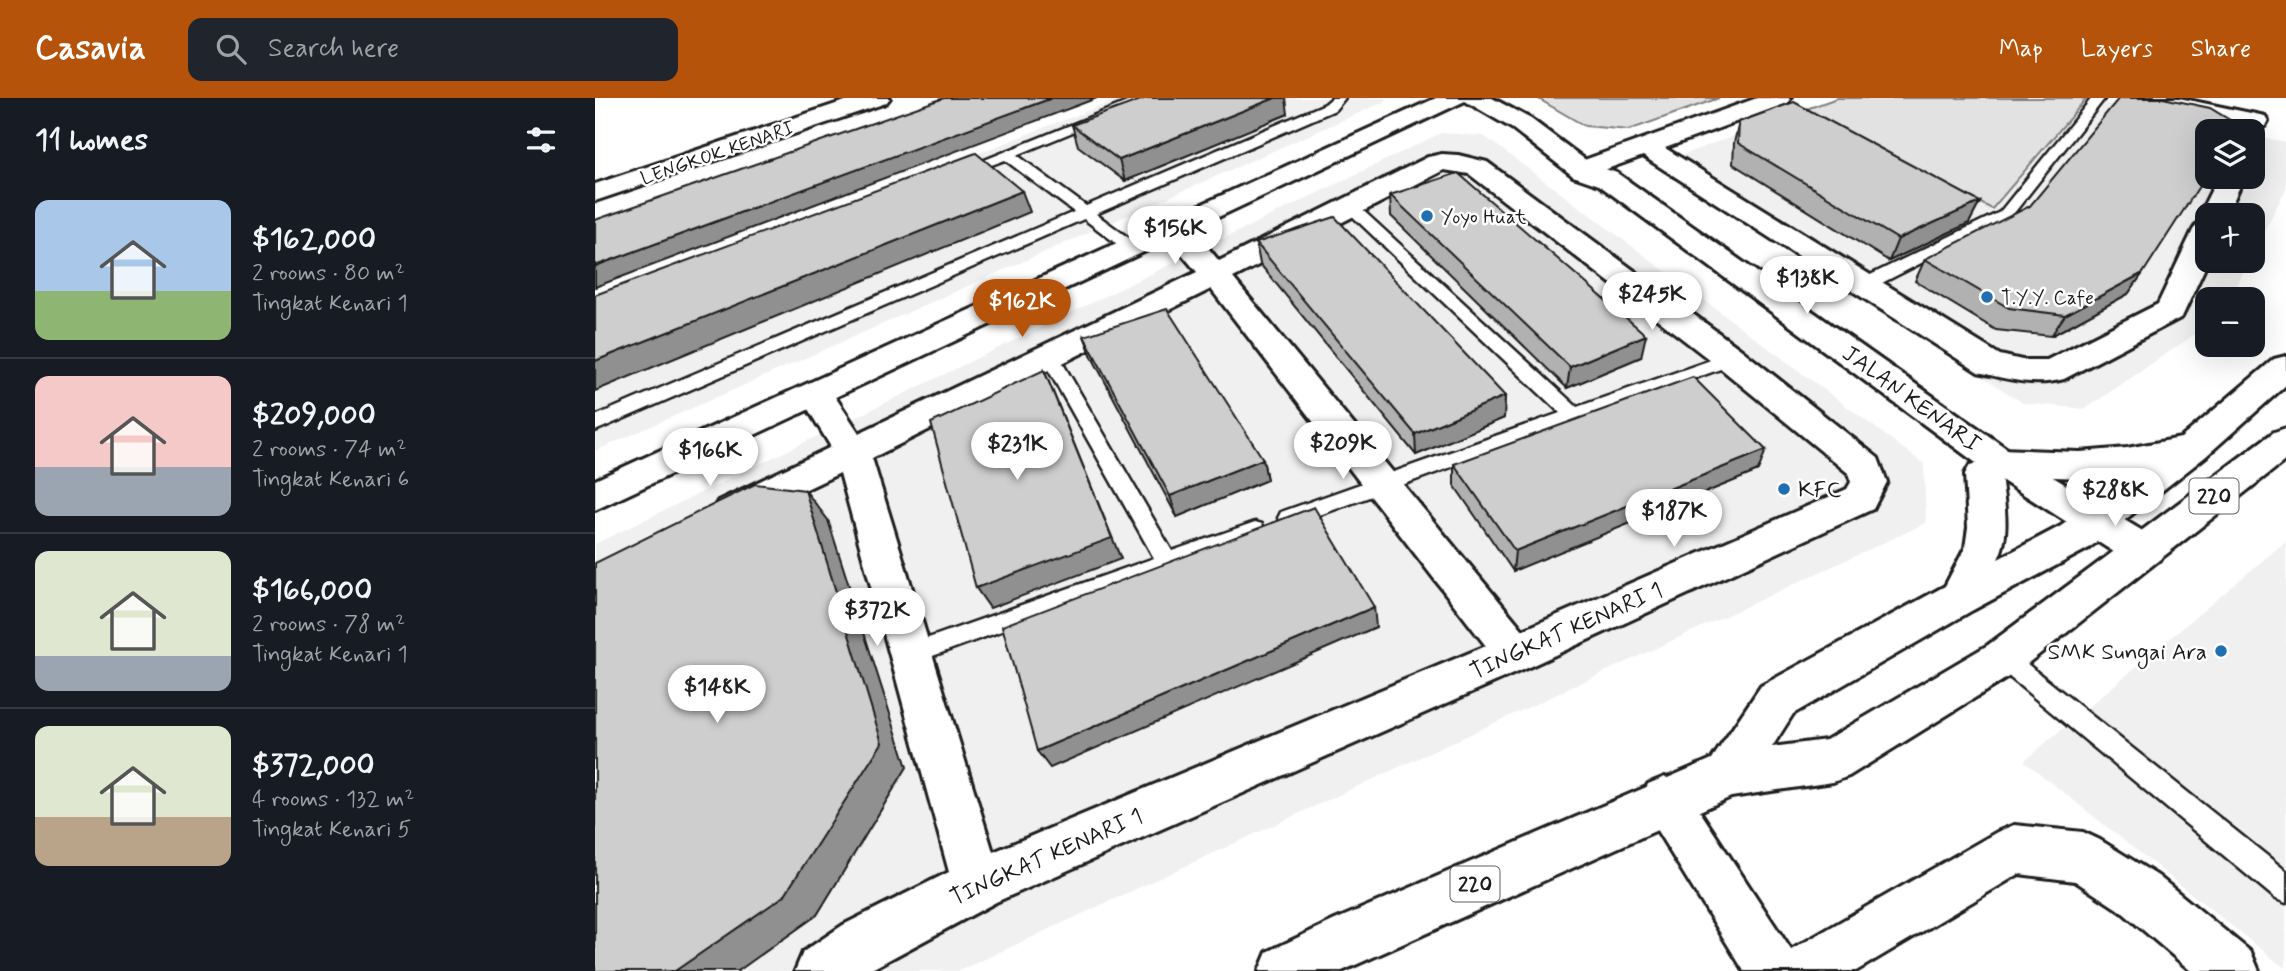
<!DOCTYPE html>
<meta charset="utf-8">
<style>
body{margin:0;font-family:Mynerve,sans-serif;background:#20242c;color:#f1f3f6;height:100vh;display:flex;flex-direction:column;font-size:26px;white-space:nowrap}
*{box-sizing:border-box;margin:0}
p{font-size:23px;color:#9ea1a6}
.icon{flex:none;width:38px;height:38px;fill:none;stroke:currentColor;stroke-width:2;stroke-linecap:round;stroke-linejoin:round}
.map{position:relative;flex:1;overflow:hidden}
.side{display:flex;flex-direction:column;background:#171b24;width:595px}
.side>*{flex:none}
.buttons{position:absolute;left:1600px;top:21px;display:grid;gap:14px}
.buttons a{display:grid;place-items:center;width:70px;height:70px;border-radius:14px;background:#171b24;box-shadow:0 7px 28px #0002;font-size:35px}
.price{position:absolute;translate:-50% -60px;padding:0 16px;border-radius:24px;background:#fff;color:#222;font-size:23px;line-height:46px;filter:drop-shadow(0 2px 4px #0008)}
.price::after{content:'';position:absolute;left:50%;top:42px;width:21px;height:16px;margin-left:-10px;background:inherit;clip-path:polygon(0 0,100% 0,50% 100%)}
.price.current{background:#b45309;color:#fff}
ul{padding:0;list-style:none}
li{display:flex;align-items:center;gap:21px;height:175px;padding:0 35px}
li+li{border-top:2px solid #363941}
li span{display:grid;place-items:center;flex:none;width:196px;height:140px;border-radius:14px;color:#555}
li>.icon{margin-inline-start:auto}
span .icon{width:84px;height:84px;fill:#fffc;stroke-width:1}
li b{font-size:30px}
h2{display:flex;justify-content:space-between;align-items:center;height:84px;padding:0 35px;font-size:30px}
header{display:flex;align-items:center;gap:42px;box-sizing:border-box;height:98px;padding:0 35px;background:#b45309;color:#fff}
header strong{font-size:33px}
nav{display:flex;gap:38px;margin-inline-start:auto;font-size:24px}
.search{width:490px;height:63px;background:#20242c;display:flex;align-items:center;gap:18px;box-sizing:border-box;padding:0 24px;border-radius:14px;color:#9ea1a6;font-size:26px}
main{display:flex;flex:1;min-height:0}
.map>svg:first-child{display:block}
.built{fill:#f0f0f0}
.green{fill:#e2e2e2;stroke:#7f7f7f;stroke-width:2}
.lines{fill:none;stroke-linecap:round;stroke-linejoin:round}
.service-casing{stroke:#1c1c1c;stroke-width:5}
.minor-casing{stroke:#1c1c1c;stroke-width:6}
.tertiary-casing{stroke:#1c1c1c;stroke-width:6}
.primary-casing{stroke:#1c1c1c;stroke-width:6}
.service{fill:#fff;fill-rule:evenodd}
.minor{fill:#fff;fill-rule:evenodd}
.tertiary{fill:#fff;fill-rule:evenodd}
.primary{fill:#fff;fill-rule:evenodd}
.wall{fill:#b1b1b1;stroke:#1c1c1c;stroke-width:2}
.shaded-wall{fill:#909090;stroke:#1c1c1c;stroke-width:2}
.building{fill:#cecece;stroke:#1c1c1c;stroke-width:2}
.poi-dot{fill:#1f6fb2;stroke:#fff;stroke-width:2.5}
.labels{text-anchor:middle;stroke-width:5;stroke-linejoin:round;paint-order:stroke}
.far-street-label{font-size:19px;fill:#1c1c1c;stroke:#fff}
.far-poi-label{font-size:19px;fill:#1c1c1c;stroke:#fff;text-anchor:start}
.shield{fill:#fff;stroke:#606060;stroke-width:2}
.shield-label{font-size:21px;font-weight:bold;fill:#1c1c1c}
.street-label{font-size:23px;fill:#1c1c1c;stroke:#fff}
.poi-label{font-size:23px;fill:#1c1c1c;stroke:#fff;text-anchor:start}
</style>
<header>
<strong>Casavia</strong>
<div class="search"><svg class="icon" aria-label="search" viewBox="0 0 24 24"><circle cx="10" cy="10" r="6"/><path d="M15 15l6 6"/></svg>Search here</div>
<nav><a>Map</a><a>Layers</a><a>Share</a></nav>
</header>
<main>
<section class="side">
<h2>11 homes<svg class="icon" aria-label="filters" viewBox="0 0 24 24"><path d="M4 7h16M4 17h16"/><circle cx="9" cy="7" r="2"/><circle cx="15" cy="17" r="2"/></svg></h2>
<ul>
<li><span style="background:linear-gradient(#a9c7e8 65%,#8fb573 0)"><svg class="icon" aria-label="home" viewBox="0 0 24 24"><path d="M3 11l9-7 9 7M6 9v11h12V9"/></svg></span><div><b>$162,000</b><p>2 rooms · 80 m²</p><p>Tingkat Kenari 1</p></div></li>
<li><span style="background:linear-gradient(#f6c9c9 65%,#9aa5b1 0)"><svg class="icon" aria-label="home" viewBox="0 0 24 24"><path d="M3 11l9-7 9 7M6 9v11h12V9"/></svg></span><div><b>$209,000</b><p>2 rooms · 74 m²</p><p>Tingkat Kenari 6</p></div></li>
<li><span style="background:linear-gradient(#dfe7d0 75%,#9aa5b1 0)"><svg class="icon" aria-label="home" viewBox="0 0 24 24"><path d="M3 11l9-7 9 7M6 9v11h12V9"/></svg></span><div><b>$166,000</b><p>2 rooms · 78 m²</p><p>Tingkat Kenari 1</p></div></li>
<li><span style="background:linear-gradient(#dfe7d0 65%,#b9a48a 0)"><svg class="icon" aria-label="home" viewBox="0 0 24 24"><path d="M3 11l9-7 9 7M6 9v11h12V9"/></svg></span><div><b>$372,000</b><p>4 rooms · 132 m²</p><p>Tingkat Kenari 5</p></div></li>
</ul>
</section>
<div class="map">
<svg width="1691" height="873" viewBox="0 0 1691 873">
<rect width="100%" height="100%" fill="#fff"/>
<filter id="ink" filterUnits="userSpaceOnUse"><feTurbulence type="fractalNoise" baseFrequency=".0143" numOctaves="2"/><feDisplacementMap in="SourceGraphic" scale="14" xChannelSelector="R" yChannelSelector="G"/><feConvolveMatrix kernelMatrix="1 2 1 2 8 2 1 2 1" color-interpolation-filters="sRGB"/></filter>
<g filter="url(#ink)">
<g class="built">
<path d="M 526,0 L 791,0 L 791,3 L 0,353 L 0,203 Z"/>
<path d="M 1242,0 L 1485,0 L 1641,33 L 1612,33 L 1612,79 L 1657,79 L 1657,37 L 1691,44 L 1691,90 L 1657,157 L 1657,117 L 1612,117 L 1612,163 L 1654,163 L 1635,201 L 1612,201 L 1612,228 L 1490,311 L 1428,305 L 1060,67 Z"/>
<path d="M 846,35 L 889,38 L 1329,366 L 1331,425 L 364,873 L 0,873 L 0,446 Z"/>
<path d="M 1691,443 L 1691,871 L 1429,663 Z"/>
</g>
<g class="green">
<path d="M 942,0 L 1124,0 L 1034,32 L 990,28 Z"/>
<path d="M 1242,0 L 1485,0 L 1491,1 L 1397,111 L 1206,13 Z"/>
</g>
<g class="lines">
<defs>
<g id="service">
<path d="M 542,0 L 560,0 L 422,57 L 491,108 L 730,6 L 737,0 L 750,0 L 740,12 L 501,116 L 542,146 L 544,149 L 542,152 L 530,152 L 489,121 L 0,333 L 0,318 L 479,114 L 410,62 L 367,78 L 360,74 Z"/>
<path d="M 1497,0 L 1510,0 L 1415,120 L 1275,191 L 1263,191 L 1261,187 L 1263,183 L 1405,114 Z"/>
<path d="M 757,106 L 762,107 L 982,309 L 1130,257 L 1142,257 L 1145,261 L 1142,265 L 700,426 L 693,428 L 686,426 L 683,420 L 686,414 L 965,315 L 752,113 L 750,110 L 752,107 Z"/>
<path d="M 454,251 L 463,257 L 577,453 L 660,424 L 667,426 L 670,432 L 667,438 L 324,563 L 316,566 L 308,563 L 304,556 L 308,549 L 559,460 L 445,257 Z"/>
<path d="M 1408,550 L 1416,553 L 1691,773 L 1691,805 L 1681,801 L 1400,567 L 1396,560 L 1400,553 Z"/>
</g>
<g id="minor">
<path d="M 259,0 L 295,0 L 291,5 L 0,103 L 0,86 Z"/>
<path d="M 1162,0 L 1196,0 L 1192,5 L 1070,50 L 1405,257 L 1427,262 L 1452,262 L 1563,206 L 1598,132 L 1602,126 L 1611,124 L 1604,117 L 1623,79 L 1649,79 L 1632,117 L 1612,117 L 1613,163 L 1587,219 L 1469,281 C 1440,289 1411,281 1383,274 L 1048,58 L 987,80 L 978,78 L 974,72 L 978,66 Z"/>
<path d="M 1537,0 L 1584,0 L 1670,18 L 1673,23 L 1670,28 L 1661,30 L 1549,7 L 1541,5 Z"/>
<path d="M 847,56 L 863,57 L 892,64 L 1148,253 L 1283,360 L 1292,384 L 1278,411 L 936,568 L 401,804 L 273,873 L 200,873 L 208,854 L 248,827 L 354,774 L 245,375 L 136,427 L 123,423 L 117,413 L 123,403 L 236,349 L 204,296 L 209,288 L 221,285 L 233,288 L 264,335 L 602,174 L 564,129 L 568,123 C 593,117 609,146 624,163 L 833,59 ZM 849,72 L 874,76 L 1124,269 L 1253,375 L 1256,384 L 1252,391 L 928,532 L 638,180 ZM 616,191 L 891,548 L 398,754 L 277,360 Z"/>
<path d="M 1070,679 L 1087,686 L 1196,852 L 1402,734 L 1419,727 L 1488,734 L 1505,742 L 1563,778 L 1656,854 L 1664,873 L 1596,873 L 1527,814 L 1480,783 L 1424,776 L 1261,873 L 1149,873 L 1053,718 L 1046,702 L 1053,686 Z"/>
</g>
<path id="tertiary" d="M 841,0 L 897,0 L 936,21 L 996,66 L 1022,75 L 1418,355 L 1561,441 L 1567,452 L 1561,463 L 1547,467 L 1533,463 L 1392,373 L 1004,87 L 978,78 L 918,31 L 870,3 L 0,412 L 0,382 Z"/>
<path id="primary" d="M 1691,258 L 1691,287 L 1610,359 L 1494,450 L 1378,512 L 1198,616 L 1177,649 L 1231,642 L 1393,547 L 1679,334 L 1691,330 L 1691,362 L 1423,573 L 1254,678 L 1238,684 L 1136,699 L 747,873 L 664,873 L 672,854 L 740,822 L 1117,661 L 1166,588 L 1350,488 L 1370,450 L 1373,429 L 1370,376 L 1375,367 L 1388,363 L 1392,355 L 1405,351 L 1485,354 L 1532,350 L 1586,340 L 1679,261 ZM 1539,375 L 1466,428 L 1403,461 C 1416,435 1409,405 1406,377 L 1485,380 Z"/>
</defs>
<use href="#service" class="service-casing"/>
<use href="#minor" class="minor-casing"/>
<use href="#tertiary" class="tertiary-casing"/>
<use href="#primary" class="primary-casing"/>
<use href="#service" class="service"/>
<use href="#minor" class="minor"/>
<use href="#tertiary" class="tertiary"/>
<use href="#primary" class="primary"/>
</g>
<g class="wall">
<path d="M 693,16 L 530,83 L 483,48 L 477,27 Z"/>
<path d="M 1144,24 L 1385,104 L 1374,125 L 1294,163 L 1138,66 L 1139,45 Z"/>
<path d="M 795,97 L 1046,259 L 972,290 L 796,118 Z"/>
<path d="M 661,145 L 910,298 L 909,320 L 821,357 L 665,166 Z"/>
<path d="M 1330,161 L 1548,175 L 1533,196 L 1456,238 L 1401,232 L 1320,183 Z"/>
<path d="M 489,238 L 668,361 L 672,382 L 582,419 L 497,259 Z"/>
<path d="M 859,366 L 1163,373 L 918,473 L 859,387 Z"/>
</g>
<g class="shaded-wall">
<path d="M 457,0 L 502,0 L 0,189 L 0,168 Z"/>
<path d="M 680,0 L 691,0 L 693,16 L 530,83 L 524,62 Z"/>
<path d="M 427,93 L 435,114 L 0,293 L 0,263 Z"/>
<path d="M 1385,104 L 1374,125 L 1294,163 L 1303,141 Z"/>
<path d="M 1548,175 L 1533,196 L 1456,238 L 1470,217 Z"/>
<path d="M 1051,237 L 1046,259 L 972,290 L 975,269 Z"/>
<path d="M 449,272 L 526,461 L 395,510 L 381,490 Z"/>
<path d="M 910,298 L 909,320 L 821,357 L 820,336 Z"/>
<path d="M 1171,352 L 1163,373 L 918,473 L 920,453 Z"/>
<path d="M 668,361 L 672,382 L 582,419 L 575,398 Z"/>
<path d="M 210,392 L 233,422 L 312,669 L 222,817 L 143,873 L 80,873 Z"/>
<path d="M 779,509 L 781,529 L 455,670 L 442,653 Z"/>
</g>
<g class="building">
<path d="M 349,0 L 457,0 L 0,168 L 0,122 Z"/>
<path d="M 551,0 L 680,0 L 524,62 L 477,27 Z"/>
<path d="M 1524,0 L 1568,0 L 1615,10 L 1643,27 L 1639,33 L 1612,33 L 1612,76 L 1548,175 L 1470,217 L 1414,210 L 1330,161 L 1435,108 Z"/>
<path d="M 1199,4 L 1385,104 L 1303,141 L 1143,45 L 1144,24 Z"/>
<path d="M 381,55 L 427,93 L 0,263 L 0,197 Z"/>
<path d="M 863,75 L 1051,237 L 975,269 L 795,97 Z"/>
<path d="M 740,119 L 910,298 L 820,336 L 661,145 Z"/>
<path d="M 572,211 L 668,361 L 575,398 L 489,238 Z"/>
<path d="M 449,272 L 517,440 L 381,490 L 336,325 Z"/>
<path d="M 1098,279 L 1171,352 L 920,453 L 859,366 Z"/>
<path d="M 160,386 L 210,392 L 287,645 L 189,798 L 80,873 L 0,873 L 0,465 Z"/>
<path d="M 719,409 L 779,509 L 442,653 L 407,528 Z"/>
</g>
</g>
<g class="poi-dot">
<circle cx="832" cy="118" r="7"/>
<circle cx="1392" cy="199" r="7"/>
<circle cx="1189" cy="391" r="7"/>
<circle cx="1626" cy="553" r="7"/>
</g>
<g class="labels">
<g class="far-street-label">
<text transform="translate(122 54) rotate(-19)" y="7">LENGKOK KENARI</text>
</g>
<g class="far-poi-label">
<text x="846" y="125">Yoyo Huat</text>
<text x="1406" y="206">T.Y.Y. Cafe</text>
</g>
<g class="shield">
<rect x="1594.5" y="380.5" width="49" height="35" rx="5"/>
<rect x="855.5" y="768.5" width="49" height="35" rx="5"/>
</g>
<g class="shield-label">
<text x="1619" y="405">220</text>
<text x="880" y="793">220</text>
</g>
<g class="street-label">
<text transform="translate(1317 300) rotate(36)" y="8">JALAN KENARI</text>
<text transform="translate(971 532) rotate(-24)" y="8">TINGKAT KENARI 1</text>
<text transform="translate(451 758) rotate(-24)" y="8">TINGKAT KENARI 1</text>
</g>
<g class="poi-label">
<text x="1203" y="399">KFC</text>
<text x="1612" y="561" text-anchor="end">SMK Sungai Ara</text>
</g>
</g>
</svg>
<div class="buttons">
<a><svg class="icon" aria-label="layers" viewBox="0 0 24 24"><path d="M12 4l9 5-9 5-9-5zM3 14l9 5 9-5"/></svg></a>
<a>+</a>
<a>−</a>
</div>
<b class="price" style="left:580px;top:168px">$156K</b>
<b class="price" style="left:1212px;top:218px">$138K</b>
<b class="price" style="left:1057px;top:234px">$245K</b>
<b class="price current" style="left:427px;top:241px">$162K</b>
<b class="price" style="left:748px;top:383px">$209K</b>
<b class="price" style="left:422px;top:384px">$231K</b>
<b class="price" style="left:115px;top:390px">$166K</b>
<b class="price" style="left:1520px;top:430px">$288K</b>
<b class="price" style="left:1079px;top:451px">$187K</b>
<b class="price" style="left:282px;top:550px">$372K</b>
<b class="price" style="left:122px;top:627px">$148K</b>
</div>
</main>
